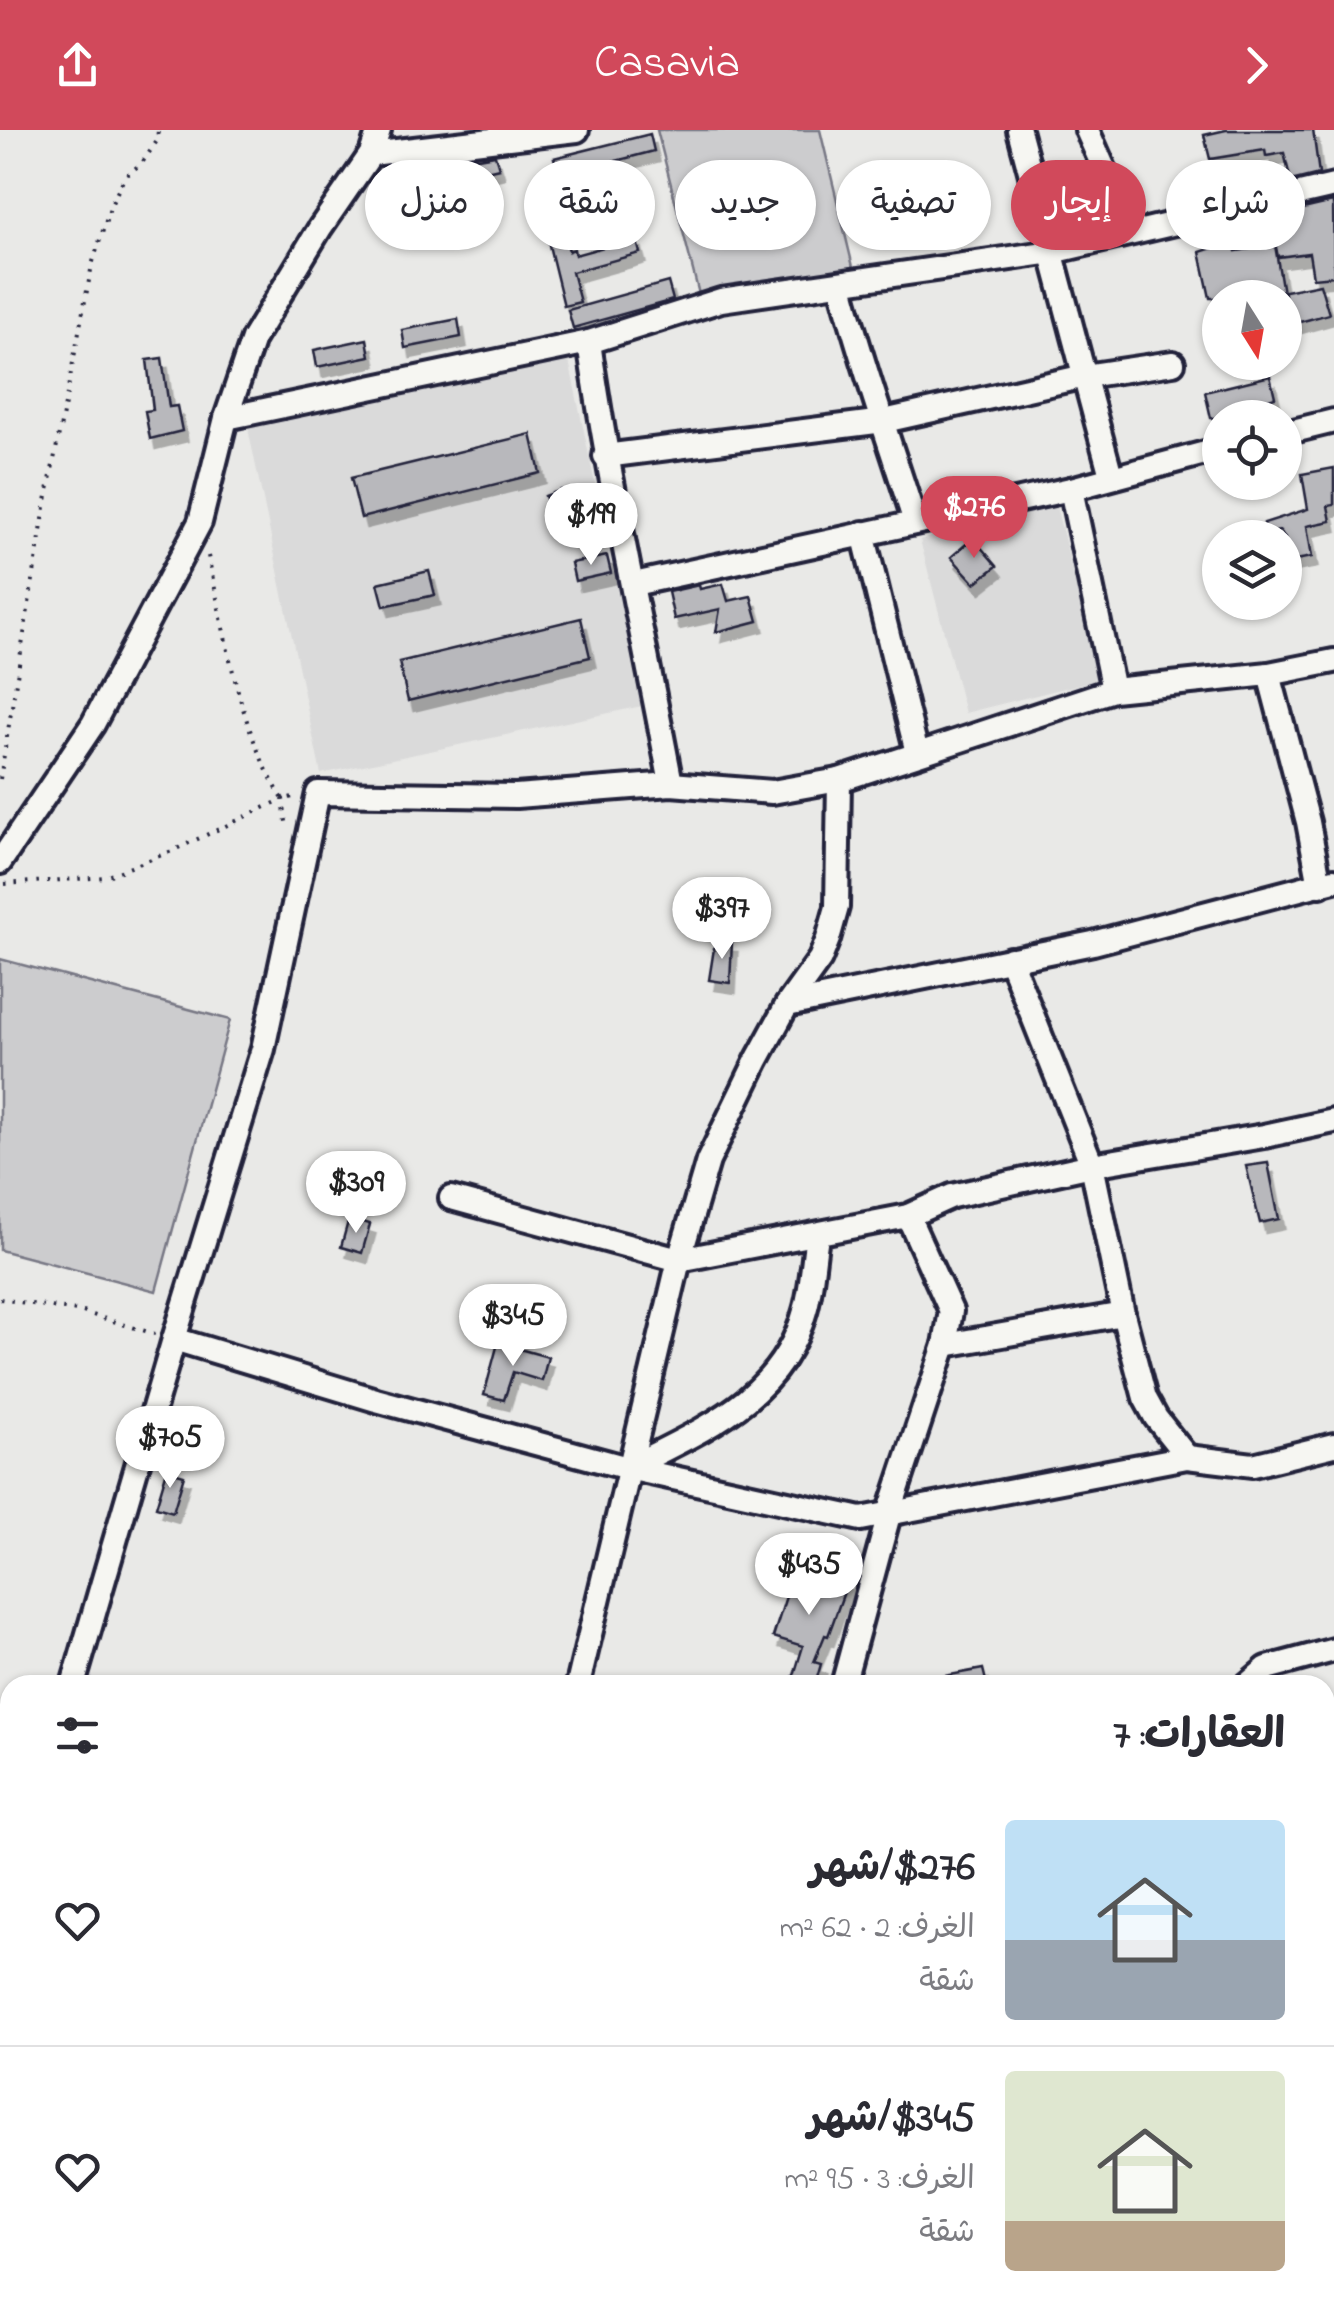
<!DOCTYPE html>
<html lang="ar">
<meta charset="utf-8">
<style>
body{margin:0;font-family:"Indie Flower","Playpen Sans Arabic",sans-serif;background:#f7f7f7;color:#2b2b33;direction:rtl;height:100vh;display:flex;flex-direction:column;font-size:38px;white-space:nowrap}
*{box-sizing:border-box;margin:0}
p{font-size:32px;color:#7c7c81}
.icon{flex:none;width:55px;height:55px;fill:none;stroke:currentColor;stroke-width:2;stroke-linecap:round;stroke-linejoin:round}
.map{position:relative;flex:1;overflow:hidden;direction:ltr}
.sheet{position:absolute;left:0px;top:1545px;width:1335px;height:642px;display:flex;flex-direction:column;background:#fff;border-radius:30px 30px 0 0;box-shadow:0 2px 8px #0004;direction:rtl}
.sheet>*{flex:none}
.banner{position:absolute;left:30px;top:30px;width:1275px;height:90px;direction:rtl;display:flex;gap:20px}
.needle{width:65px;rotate:169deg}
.fabs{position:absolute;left:1202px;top:150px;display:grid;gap:20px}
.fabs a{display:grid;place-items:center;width:100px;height:100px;border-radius:50%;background:#fff;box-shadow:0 2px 8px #0004;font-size:50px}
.price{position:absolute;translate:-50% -85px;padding:0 22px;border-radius:35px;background:#fff;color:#222;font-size:32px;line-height:65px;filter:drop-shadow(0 2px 5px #0008)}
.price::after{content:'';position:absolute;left:50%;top:60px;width:30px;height:22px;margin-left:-15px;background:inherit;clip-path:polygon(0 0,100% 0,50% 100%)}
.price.active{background:#d1495b;color:#fff}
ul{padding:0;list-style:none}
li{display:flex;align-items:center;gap:30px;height:250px;padding:0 50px}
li+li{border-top:2px solid #e1e1e2}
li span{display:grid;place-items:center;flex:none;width:280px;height:200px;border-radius:10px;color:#555}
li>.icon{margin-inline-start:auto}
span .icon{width:120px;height:120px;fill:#fffc;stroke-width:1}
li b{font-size:42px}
h2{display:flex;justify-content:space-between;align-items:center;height:120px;padding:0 50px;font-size:42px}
.tag{padding:0 35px;border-radius:45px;background:#fff;box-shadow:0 2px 8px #0004;font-size:35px;line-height:90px}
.tag.active{background:#d1495b;color:#fff}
header{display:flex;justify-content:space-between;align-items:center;height:130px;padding:0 50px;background:#d1495b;color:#fff;font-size:45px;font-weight:600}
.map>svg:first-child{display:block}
.built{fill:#dadada}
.green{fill:#ccccce;stroke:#777784;stroke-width:2.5}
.building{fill:#b8b8bc;stroke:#22223b;stroke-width:2.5;filter:url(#shadow)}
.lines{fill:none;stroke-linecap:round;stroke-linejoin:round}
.minor-casing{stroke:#22223b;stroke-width:30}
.path{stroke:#22223b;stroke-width:4;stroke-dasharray:2.5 8;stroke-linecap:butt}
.minor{stroke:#f6f6f2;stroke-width:22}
</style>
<header><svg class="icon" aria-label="forward" viewBox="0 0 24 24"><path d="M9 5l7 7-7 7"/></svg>Casavia<svg class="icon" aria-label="share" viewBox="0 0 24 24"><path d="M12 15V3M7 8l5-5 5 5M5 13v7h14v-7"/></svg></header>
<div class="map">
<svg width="1334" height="2187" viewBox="0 0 1334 2187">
<defs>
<filter id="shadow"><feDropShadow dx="5.5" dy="10" stdDeviation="0" flood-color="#0004"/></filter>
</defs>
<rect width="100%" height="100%" fill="#e9e9e7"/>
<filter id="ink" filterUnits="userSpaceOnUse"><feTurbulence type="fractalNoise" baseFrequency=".01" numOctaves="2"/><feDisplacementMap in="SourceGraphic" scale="20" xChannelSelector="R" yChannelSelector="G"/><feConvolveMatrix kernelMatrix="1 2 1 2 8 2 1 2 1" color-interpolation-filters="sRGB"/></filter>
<g filter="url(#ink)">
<g class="built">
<path d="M 568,226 L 642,576 L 321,644 L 247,294 Z"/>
<path d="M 1056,376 L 1100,549 L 965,583 L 920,410 Z"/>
</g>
<g class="green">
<path d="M 657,0 L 820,0 L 854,141 L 700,168 Z"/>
<path d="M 0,829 L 230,890 L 156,1161 L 0,1120 Z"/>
</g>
<g class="building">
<path d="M 1226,0 L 1313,0 L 1319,44 L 1291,51 L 1284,23 L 1266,26 L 1265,20 L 1210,29 L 1204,5 Z"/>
<path d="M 650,4 L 654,21 L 559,46 L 554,28 Z"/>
<path d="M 495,25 L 499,38 L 402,61 L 398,42 Z"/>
<path d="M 1333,72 L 1334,146 L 1313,148 L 1309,123 L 1278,127 L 1273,103 L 1289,99 L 1286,83 Z"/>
<path d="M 560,87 L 569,121 L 574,119 L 575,125 L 636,108 L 640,123 L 572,142 L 580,172 L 564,176 L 543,91 Z"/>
<path d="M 1233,111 L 1236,121 L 1275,115 L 1283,163 L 1258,168 L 1210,168 L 1200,122 Z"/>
<path d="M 668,152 L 673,170 L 573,198 L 568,180 Z"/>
<path d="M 1320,154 L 1329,184 L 1285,196 L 1285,161 Z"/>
<path d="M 458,189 L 461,207 L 405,218 L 402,200 Z"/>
<path d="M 367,209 L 370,226 L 317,237 L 314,220 Z"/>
<path d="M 162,228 L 169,277 L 177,276 L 182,301 L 150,309 L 145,281 L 153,280 L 147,230 Z"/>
<path d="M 1270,246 L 1275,267 L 1259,272 L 1263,288 L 1211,288 L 1205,262 Z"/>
<path d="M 531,304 L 540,343 L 361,388 L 351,348 Z"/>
<path d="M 1334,338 L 1334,375 L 1328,376 L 1331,391 L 1307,396 L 1312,427 L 1285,432 L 1285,408 L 1280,401 L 1266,404 L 1264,393 L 1308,379 L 1302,344 Z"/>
<path d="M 561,360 L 574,395 L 574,402 L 561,407 L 545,366 Z"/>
<path d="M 973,408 L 997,436 L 975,453 L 951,427 Z"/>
<path d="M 607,426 L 611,443 L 575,451 L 571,433 Z"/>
<path d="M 429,441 L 435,465 L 384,476 L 378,453 Z"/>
<path d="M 723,454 L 728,471 L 751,466 L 758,491 L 716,502 L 720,479 L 674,489 L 668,462 L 699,455 L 700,459 Z"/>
<path d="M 581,488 L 590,527 L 408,571 L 399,532 Z"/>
<path d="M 715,812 L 732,812 L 730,853 L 709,850 Z"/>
<path d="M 1268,1033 L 1279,1089 L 1260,1093 L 1246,1036 Z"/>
<path d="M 349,1088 L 370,1094 L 362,1123 L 341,1117 Z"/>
<path d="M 498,1213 L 548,1227 L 542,1251 L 513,1242 L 504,1270 L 484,1265 Z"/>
<path d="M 167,1340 L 184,1345 L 173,1382 L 156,1377 Z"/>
<path d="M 796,1435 L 848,1451 L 828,1506 L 825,1505 L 814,1532 L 821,1534 L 815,1555 L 791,1555 L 803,1516 L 773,1507 Z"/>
<path d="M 983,1539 L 987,1555 L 940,1555 L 939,1547 Z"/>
</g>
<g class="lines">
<defs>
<g id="minor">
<path d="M 1019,0 L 1111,346"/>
<path d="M 1087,0 L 1105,41"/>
<path d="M 371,24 L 577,0"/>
<path d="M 841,155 C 862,235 890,313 915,392"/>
<path d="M 589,212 C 610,361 644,507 671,654"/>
<path d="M 226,288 L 589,212 L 721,170 L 1052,122 L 1334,56"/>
<path d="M 1285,303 L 1334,291"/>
<path d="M 605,326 L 884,291 L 1085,246 L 1173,233"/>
<path d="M 1071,359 L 1113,560"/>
<path d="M 863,403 L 917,623"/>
<path d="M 634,454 L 1071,359 L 1220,319"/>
<path d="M 1269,544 L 1308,692 L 1320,755"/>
<path d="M 0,732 L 93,594 L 200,392 L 226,288 L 253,209 L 320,98 L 371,24 L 379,0"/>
<path d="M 1010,829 L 1092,1035 L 1123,1184 L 1145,1268 L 1156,1288 L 1187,1327"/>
<path d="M 787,875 L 1093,813 L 1334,750"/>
<path d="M 451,1068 L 679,1130 L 908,1086 L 952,1066 L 1092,1035 L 1264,1006 L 1334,991"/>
<path d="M 174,1209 L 376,1270 L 628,1338 L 861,1389 L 1187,1327 L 1253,1335 L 1334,1315"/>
<path d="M 945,1215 L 1123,1184"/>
<path d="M 628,1338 C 701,1300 781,1270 805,1181 C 812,1157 813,1130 817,1106"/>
<path d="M 73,1555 L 174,1209 L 263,919 L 318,663 L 516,666 L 671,654 L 772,662 L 839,650 L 1113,560 L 1269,544 L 1334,531"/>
<path d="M 578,1555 L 679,1130 L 708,1031 L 757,930 L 787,875 L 820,829 L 828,809 L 837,777 L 839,650"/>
<path d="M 843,1555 L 890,1381 L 945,1215 L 951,1181 L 908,1086"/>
<path d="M 1247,1555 L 1267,1538 L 1334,1520"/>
<path d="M 1325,1687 L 1334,1676"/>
<path d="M 0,1781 L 10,1792"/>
<path d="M 1325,1857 L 1334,1854"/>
<path d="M 1325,1997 L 1334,1992"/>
<path d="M 1325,2022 L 1334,2046"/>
<path d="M 1325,2145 L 1334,2143"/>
<path d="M 320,2178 L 335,2187"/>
<path d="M 270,2187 L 290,2178"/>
<path d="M 997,2187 L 1014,2178"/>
</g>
</defs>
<use href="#minor" class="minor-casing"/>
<g class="path">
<path d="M 208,426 C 226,506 238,599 283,669 L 298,666"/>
<path d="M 0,649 L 46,371 L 92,135 L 111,75 L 125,46 L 142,33 L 157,11 L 158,0"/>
<path d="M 5,754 L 105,747 L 172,721 L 283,669 L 287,699"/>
<path d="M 0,1169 L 83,1182 L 155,1204"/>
</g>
<use href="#minor" class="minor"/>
</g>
</g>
</svg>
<div class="fabs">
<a><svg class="needle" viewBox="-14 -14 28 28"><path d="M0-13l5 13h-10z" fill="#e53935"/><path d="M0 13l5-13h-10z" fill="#7c7c81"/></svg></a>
<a><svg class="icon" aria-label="locate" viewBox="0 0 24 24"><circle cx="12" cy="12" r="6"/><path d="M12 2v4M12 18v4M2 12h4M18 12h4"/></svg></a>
<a><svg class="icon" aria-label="layers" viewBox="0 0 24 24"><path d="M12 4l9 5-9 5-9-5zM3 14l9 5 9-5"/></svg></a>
</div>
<b class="price active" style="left:974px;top:431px">$276</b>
<b class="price" style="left:591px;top:438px">$199</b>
<b class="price" style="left:722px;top:832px">$397</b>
<b class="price" style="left:356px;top:1106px">$309</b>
<b class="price" style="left:513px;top:1239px">$345</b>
<b class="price" style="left:170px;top:1361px">$705</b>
<b class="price" style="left:809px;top:1488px">$435</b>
<div class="banner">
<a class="tag">شراء</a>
<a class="tag active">إيجار</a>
<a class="tag">تصفية</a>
<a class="tag">جديد</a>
<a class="tag">شقة</a>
<a class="tag">منزل</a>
</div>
<section class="sheet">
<h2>العقارات: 7<svg class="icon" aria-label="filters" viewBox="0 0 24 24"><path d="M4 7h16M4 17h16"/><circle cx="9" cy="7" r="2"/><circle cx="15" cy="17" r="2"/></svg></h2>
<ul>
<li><span style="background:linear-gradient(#bfe0f5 60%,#9aa5b1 0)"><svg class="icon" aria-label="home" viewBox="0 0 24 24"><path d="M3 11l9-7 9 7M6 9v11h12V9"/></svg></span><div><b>$276/شهر</b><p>الغرف: 2 · 62 m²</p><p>شقة</p></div><svg class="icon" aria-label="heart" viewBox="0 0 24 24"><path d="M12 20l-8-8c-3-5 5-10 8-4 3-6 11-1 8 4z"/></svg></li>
<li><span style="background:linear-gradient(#dfe7d0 75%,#b9a48a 0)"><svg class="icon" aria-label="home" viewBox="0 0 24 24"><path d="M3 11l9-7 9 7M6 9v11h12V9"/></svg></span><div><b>$345/شهر</b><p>الغرف: 3 · 95 m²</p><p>شقة</p></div><svg class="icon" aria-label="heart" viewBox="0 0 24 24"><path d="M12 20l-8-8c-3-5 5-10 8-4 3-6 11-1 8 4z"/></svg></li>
</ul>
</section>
</div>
